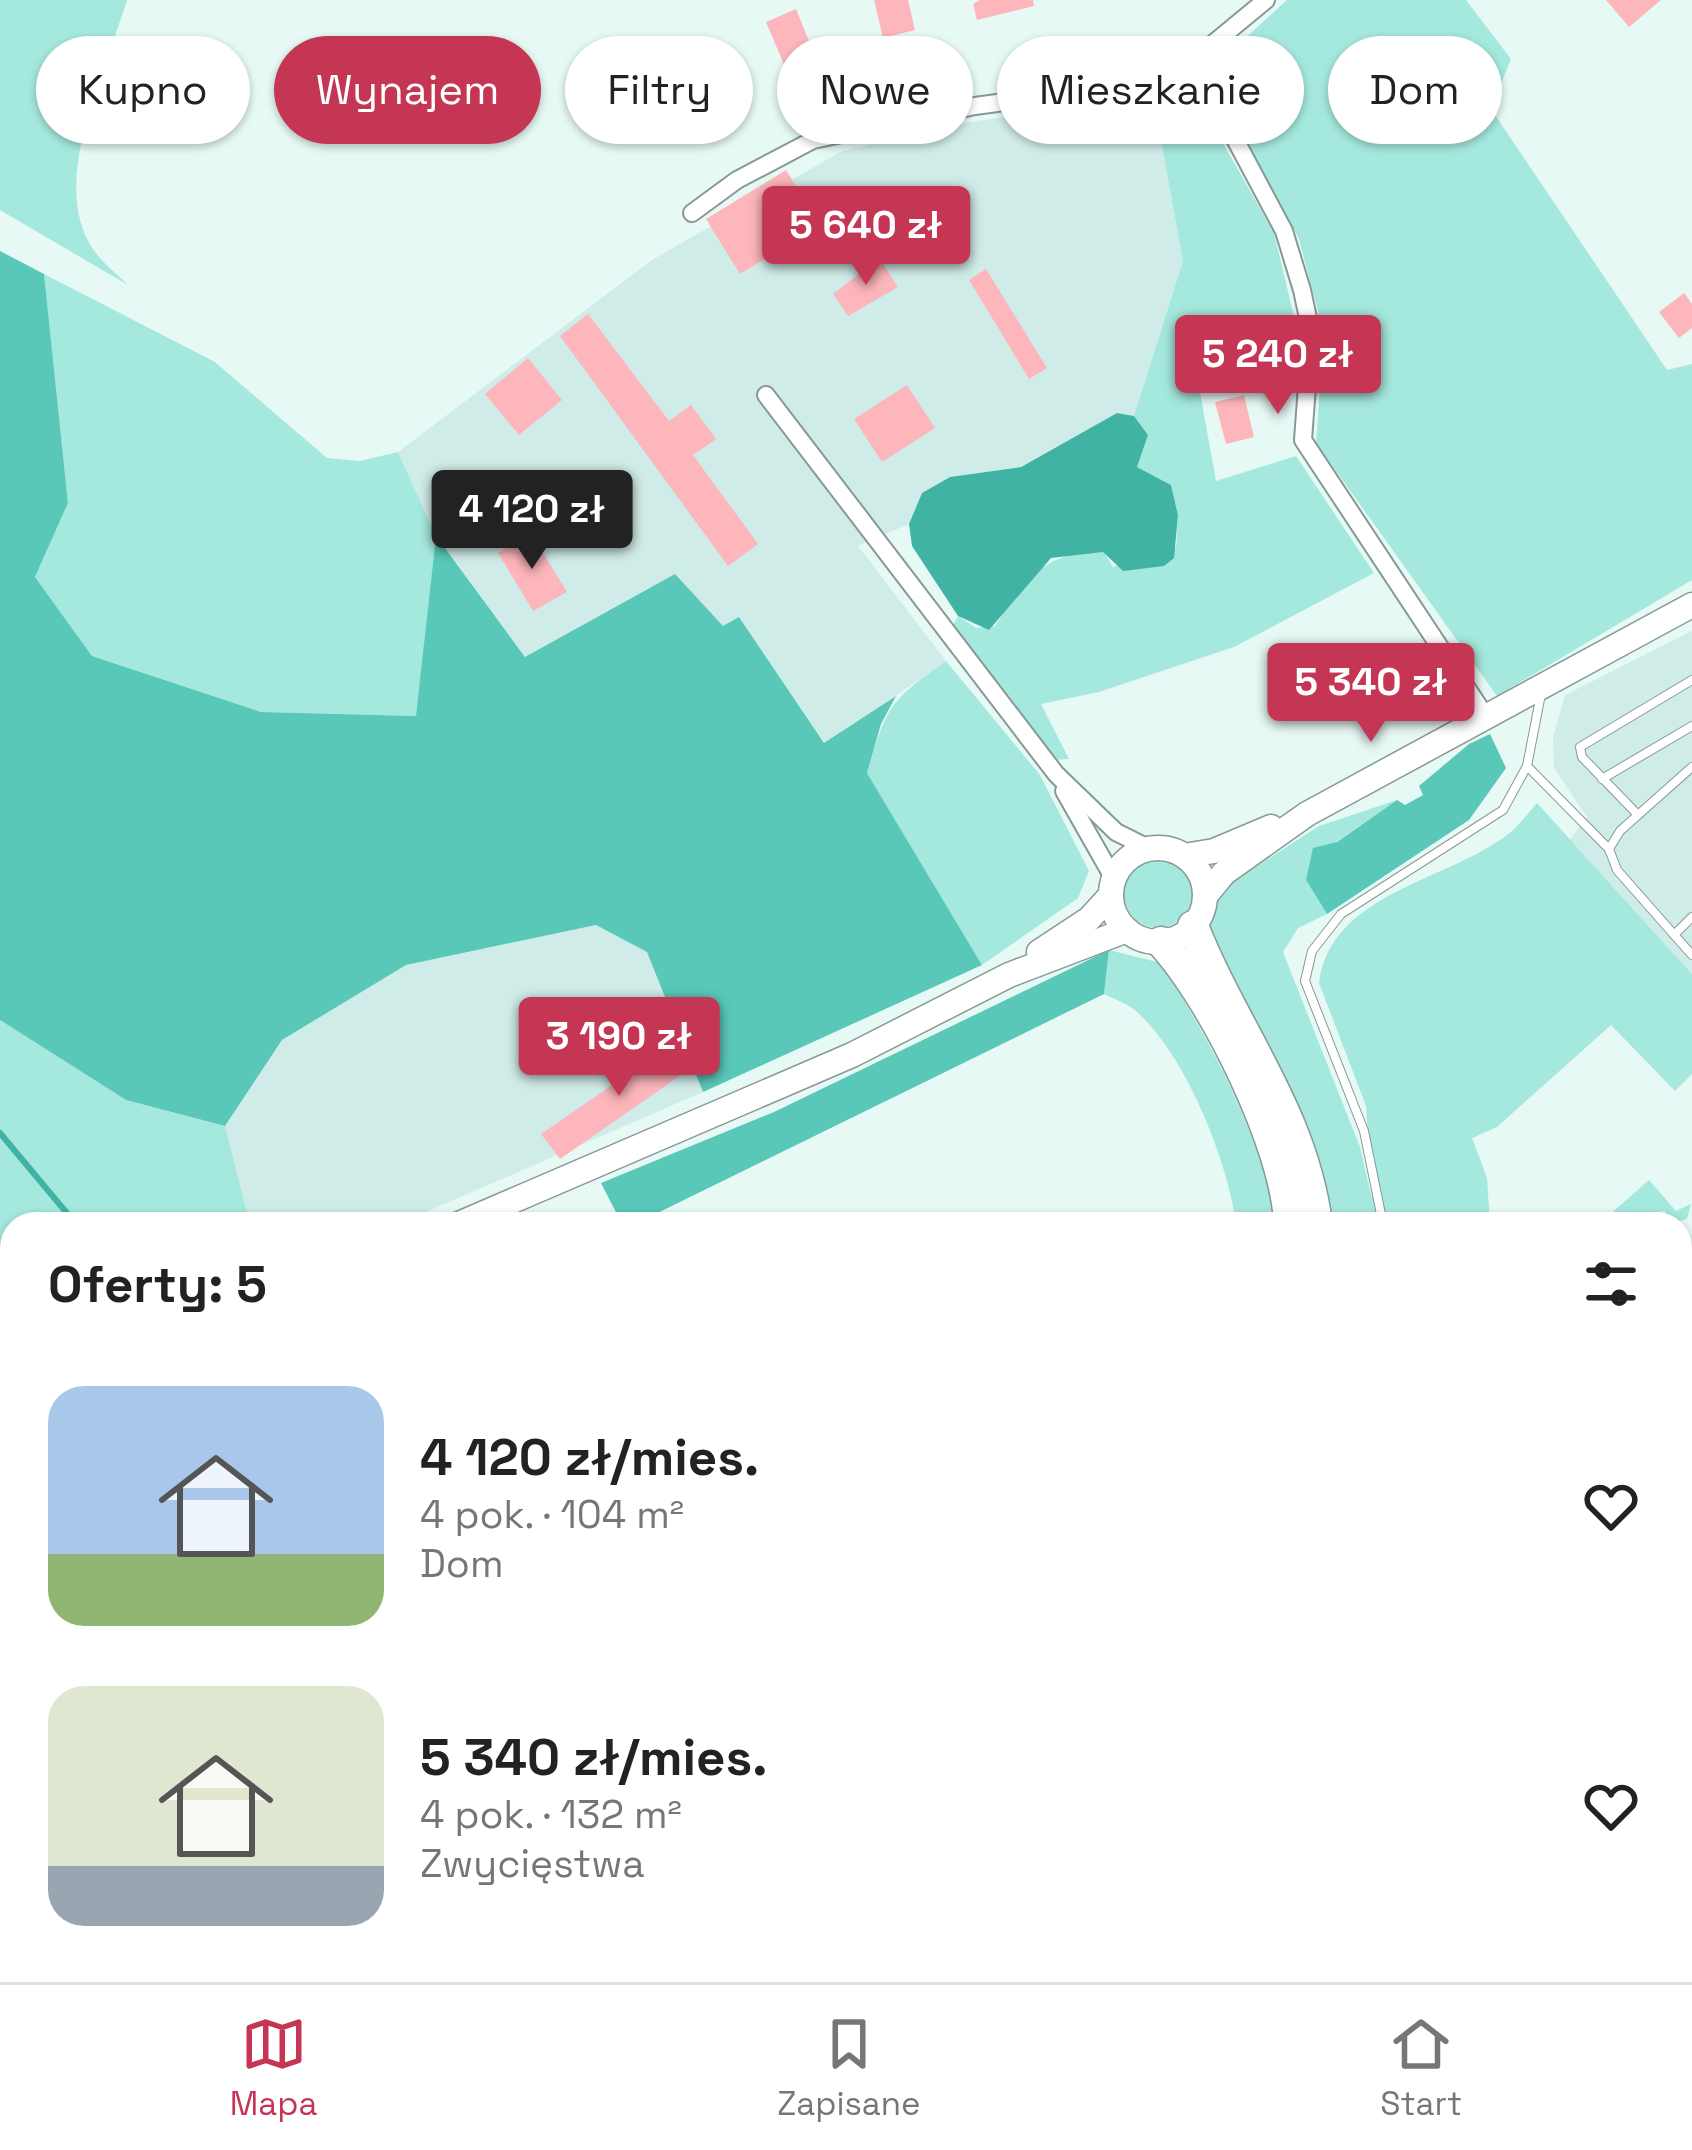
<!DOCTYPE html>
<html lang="pl">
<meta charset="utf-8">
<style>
body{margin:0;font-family:"Space Grotesk",sans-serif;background:#f6f6f6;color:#222;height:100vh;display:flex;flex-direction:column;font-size:45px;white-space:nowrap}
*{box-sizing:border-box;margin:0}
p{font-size:39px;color:#767676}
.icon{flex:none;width:66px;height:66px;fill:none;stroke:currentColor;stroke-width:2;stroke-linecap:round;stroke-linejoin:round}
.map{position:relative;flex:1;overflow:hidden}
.details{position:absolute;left:0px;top:1212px;width:1692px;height:771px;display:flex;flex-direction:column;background:#fff;border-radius:36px 36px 0 0;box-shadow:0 3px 9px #0004}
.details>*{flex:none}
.hud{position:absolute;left:36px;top:36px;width:1620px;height:108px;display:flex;gap:24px}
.price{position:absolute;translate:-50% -102px;padding:0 27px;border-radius:12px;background:#c53554;color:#fff;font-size:39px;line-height:78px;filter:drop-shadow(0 3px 6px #0008)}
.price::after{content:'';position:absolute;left:50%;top:72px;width:36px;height:27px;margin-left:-18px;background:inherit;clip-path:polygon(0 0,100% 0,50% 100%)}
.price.active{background:#222;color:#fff}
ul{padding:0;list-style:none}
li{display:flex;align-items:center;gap:36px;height:300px;padding:0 48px}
li span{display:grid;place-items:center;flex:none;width:336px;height:240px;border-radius:36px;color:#555}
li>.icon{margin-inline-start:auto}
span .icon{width:144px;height:144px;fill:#fffc;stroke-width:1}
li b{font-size:51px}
h2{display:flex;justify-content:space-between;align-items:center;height:144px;padding:0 48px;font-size:51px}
.chip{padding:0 42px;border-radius:54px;background:#fff;box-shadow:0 3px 9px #0004;font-size:42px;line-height:108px}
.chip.active{background:#c53554;color:#fff}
.dock{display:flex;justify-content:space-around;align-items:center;height:168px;border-top:3px solid #e0e0e0;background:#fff;font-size:33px;color:#767676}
.dock a{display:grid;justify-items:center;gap:6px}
.dock .active{color:#c53554}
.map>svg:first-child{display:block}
.built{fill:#d0ece8}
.green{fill:#a5e8dd}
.forest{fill:#59c8b9}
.water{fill:#41b3a5}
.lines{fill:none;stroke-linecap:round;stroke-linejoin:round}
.stream{stroke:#41b3a5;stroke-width:6}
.building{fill:#fdb6bc}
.service-casing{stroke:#879996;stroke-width:10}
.minor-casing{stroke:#879996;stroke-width:20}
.secondary-casing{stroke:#879996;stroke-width:27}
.motorway-casing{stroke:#879996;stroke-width:33}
.service{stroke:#fff;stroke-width:8}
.minor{stroke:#fff;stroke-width:16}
.secondary{stroke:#fff;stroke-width:24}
.motorway{stroke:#fff;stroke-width:30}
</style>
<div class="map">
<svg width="1692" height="1982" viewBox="0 0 1692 1982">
<rect width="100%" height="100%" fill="#e6f9f5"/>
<g class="built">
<path d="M 1153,96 L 1183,261 L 1134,416 L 1117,413 L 1020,467 L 950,477 L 922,493 L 909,524 L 858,546 L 946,661 L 825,744 L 740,618 L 724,627 L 525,657 L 436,536 L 398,452 L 652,260 L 842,151 L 970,122 Z"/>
<path d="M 1692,631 L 1692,974 L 1570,839 L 1587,817 L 1554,768 L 1553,738 L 1565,695 Z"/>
<path d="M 596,925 L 647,952 L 703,1092 L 398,1224 L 250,1224 L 225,1126 L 282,1040 L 405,965 Z"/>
<path d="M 12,1454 L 12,1957 L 0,1953 L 0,1459 Z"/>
</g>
<g class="green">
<path d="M 0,0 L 127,0 C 106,70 46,186 95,252 C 104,264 117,274 128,285 L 0,210 Z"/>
<path d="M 1287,0 L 1466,0 L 1511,59 L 1491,109 L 1667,370 L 1692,364 L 1692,580 L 1497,696 L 1316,443 L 1324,334 L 1299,239 L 1208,72 Z"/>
<path d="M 1191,87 L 1274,233 L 1297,329 L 1286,365 L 1196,370 L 1216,481 L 1296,456 L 1374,573 L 1234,647 L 1099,692 L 1041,704 L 1069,759 L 1052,760 L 951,629 L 958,616 L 976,628 L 995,626 C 1023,579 1046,550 1104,552 L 1113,567 L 1176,547 L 1178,515 L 1171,485 L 1137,467 L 1148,435 L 1134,416 L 1183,261 L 1153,96 Z"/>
<path d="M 44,274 L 215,362 L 327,458 L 360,461 L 398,452 L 436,536 L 417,716 L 261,712 L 92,656 L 35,577 L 68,503 Z"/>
<path d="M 946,661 L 1040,775 L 1089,871 L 1078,898 L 982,965 L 867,773 C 886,707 890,700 946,661 Z"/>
<path d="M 1397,800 L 1336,842 L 1306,880 L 1327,914 L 1298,928 L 1283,952 L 1360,1147 L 1372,1199 L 1366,1106 L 1319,983 C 1331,891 1452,881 1512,831 C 1521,823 1529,812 1537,803 L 1692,974 L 1692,1074 L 1675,1091 L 1611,1025 L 1497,1127 L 1472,1138 L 1487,1178 L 1490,1224 L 1329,1224 C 1308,1113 1266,1044 1212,947 L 1209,926 L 1220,890 L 1319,826 Z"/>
<circle cx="1158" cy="894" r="34"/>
<path d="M 1109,950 L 1161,963 C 1212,1044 1258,1129 1277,1224 L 1236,1224 C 1228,1161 1186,1056 1137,1012 C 1129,1004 1114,999 1104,994 Z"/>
<path d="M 0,1020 L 126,1100 L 225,1126 L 250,1224 L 12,1224 L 12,1358 L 0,1324 Z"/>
<path d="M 1649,1180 L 1676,1211 L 1691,1204 L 1687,1219 L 1675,1222 L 1664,1211 L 1599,1224 Z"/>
<path d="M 458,1971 L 669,1971 L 660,1982 L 423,1982 Z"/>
<path d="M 729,1971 L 926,1971 L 896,1982 L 712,1982 Z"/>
</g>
<g class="forest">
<path d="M 0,251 L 44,274 L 68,503 L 35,577 L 92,656 L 261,712 L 416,716 L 436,536 L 525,657 L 675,574 L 723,626 L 739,617 L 824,743 L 896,696 L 881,724 L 867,773 L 982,965 L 703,1092 L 647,952 L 596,925 L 406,965 L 282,1040 L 225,1126 L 126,1100 L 0,1020 Z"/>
<path d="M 1490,734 L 1506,768 L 1469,820 L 1327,914 L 1306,880 L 1313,848 L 1337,842 L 1397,800 L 1405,805 L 1423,795 L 1419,786 L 1469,744 Z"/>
<path d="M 1109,950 L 1104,994 L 635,1224 L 622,1224 L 601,1183 L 774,1112 Z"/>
</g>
<path class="water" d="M 1117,413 L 1134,416 L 1148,435 L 1137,467 L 1171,485 L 1178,515 L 1174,558 L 1164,566 L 1123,571 L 1103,552 L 1051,558 L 989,630 L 958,616 L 912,546 L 909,524 L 922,493 L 950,477 L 1021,467 Z"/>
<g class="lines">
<path class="stream" d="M 0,1133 L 76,1224"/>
</g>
<g class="building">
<path d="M 874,0 L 908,0 L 915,30 L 883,38 Z"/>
<path d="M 980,0 L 1033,0 L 1034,6 L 977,20 L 973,4 Z"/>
<path d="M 1606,0 L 1661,0 L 1629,27 Z"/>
<path d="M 796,9 L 817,61 L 788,74 L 766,22 Z"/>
<path d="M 689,43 L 719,105 L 690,119 L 660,57 Z"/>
<path d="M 786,170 L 820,225 L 740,274 L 706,219 Z"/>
<path d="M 879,258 L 898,287 L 848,316 L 833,294 Z"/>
<path d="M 986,269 L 1047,368 L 1029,379 L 969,280 Z"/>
<path d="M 1684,293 L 1692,304 L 1692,328 L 1679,338 L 1659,312 Z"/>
<path d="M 588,314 L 669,421 L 691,405 L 716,439 L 693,455 L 758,544 L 728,566 L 560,336 Z"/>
<path d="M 528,358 L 562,400 L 519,435 L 485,394 Z"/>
<path d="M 907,385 L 935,428 L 882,462 L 854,419 Z"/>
<path d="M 1244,395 L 1254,437 L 1226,444 L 1215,402 Z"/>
<path d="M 531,533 L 567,592 L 533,611 L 498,553 Z"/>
<path d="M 679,1039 L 697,1064 L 560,1159 L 541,1134 Z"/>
</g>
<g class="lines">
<defs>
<g id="service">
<path d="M 1527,766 L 1609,849"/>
<path d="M 1692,767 L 1620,831 L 1609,849 L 1617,870 L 1692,955"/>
<path d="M 1602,779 L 1692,726"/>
<path d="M 1638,815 L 1582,757 L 1580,747 L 1692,680"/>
<path d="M 1674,935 L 1692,917"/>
<path d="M 1383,1224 L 1364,1131 L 1305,981 L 1312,951 L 1341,914 L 1503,810 L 1527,766 L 1541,694"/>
<path d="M 0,1516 L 12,1531"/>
<path d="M 0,1644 L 12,1659"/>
<path d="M 12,1831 L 8,1837 L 12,1840"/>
<path d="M 689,1982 L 703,1971"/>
</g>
<g id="minor">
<path d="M 1194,62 L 1284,231 L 1302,290 L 1311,332 L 1303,440 L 1486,717"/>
<path d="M 692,213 L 737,180 L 813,140 L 975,106 L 1135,84 L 1186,66 L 1266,0"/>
<path d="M 766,395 L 1056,774 L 1116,832 L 1150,849"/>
<path d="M 1064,791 L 1114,879"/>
</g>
<g id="secondary">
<circle cx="1158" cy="895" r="47"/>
<path d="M 1184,856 L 1214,851 L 1271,827"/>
<path d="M 1205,896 L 1224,873 L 1307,814 L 1692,605"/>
<path d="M 1039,952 L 1089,919 L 1111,895"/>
<path d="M 459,1224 L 852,1055 L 1009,975 L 1127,930"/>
<path d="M 0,1430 L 12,1424"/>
</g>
<g id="motorway">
<path d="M 1193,926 C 1233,1028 1303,1112 1317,1224"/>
<path d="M 1161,942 C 1213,998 1287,1147 1289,1224"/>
<path d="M 0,1972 L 36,1982"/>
<path d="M 260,1982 L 303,1974"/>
<path d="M 375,1982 L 401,1971"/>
</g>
</defs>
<use href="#service" class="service-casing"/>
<use href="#minor" class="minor-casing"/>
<use href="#secondary" class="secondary-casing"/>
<use href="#motorway" class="motorway-casing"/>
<use href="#service" class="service"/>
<use href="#minor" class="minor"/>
<use href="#secondary" class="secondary"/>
<use href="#motorway" class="motorway"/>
</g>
</svg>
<b class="price" style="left:866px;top:288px">5 640 zł</b>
<b class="price" style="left:1278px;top:417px">5 240 zł</b>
<b class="price active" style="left:532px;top:572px">4 120 zł</b>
<b class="price" style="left:1371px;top:745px">5 340 zł</b>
<b class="price" style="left:619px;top:1099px">3 190 zł</b>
<div class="hud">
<a class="chip">Kupno</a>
<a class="chip active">Wynajem</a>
<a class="chip">Filtry</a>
<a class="chip">Nowe</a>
<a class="chip">Mieszkanie</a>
<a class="chip">Dom</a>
</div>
<section class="details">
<h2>Oferty: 5<svg class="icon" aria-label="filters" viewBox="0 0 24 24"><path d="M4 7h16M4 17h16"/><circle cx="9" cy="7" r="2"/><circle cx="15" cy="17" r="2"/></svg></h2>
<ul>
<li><span style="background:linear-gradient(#a9c7e8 70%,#8fb573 0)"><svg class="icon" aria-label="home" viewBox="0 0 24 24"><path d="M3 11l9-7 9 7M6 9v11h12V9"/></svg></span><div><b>4 120 zł/mies.</b><p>4 pok. · 104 m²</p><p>Dom</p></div><svg class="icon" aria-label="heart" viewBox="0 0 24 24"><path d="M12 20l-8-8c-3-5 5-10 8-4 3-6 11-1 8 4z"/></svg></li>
<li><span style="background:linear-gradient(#dfe7d0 75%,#9aa5b1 0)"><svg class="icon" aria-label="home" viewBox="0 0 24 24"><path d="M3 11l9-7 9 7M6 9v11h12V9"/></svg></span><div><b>5 340 zł/mies.</b><p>4 pok. · 132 m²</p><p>Zwycięstwa</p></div><svg class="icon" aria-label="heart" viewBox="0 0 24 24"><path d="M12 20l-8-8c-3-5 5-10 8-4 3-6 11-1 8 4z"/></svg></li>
</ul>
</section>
</div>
<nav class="dock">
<a class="active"><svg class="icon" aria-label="map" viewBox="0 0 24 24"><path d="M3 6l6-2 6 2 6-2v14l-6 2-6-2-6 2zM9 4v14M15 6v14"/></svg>Mapa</a>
<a><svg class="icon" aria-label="saved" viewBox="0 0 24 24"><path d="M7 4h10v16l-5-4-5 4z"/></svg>Zapisane</a>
<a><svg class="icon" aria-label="home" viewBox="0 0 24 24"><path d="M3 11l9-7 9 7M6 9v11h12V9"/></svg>Start</a>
</nav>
